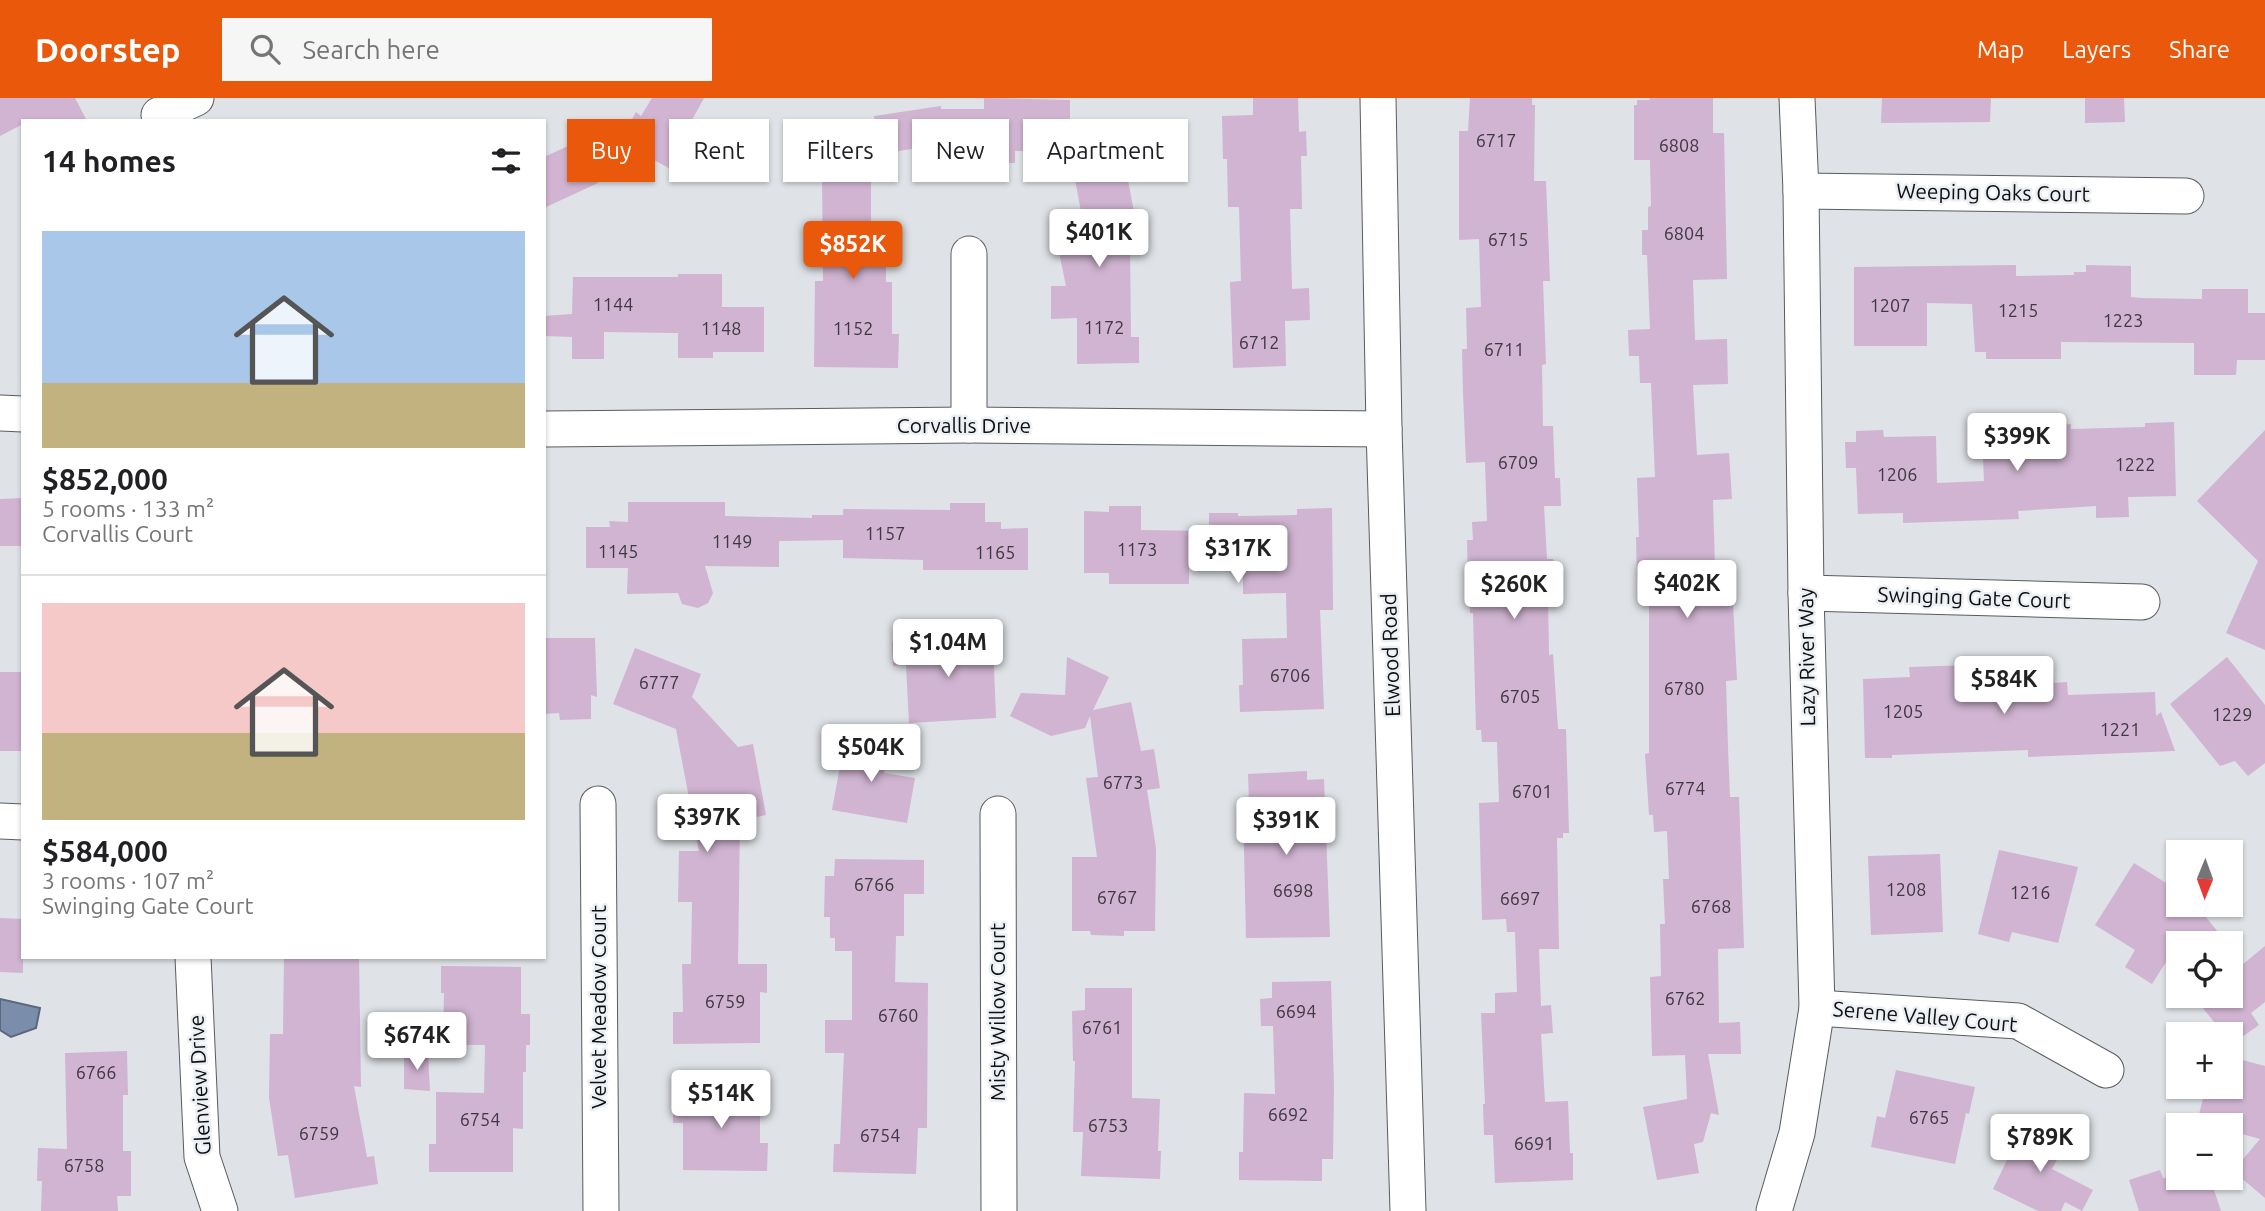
<!DOCTYPE html>
<meta charset="utf-8">
<style>
body{margin:0;font-family:Ubuntu,sans-serif;background:#f6f6f6;color:#202124;height:100vh;display:flex;flex-direction:column;font-size:26px;white-space:nowrap}
*{box-sizing:border-box;margin:0}
p{font-size:23px;color:#757577}
.icon{flex:none;width:38px;height:38px;fill:none;stroke:currentColor;stroke-width:2;stroke-linecap:round;stroke-linejoin:round}
.map{position:relative;flex:1;overflow:hidden}
.panel{position:absolute;left:21px;top:21px;width:525px;height:840px;display:flex;flex-direction:column;background:#fff;border-radius:0px;box-shadow:0 2px 5px #0004}
.panel>*{flex:none}
.guide{position:absolute;left:567px;top:21px;width:665px;height:63px;display:flex;gap:14px}
.needle{width:46px;rotate:181deg}
.buttons{position:absolute;left:2166px;top:742px;display:grid;gap:14px}
.buttons a{display:grid;place-items:center;width:77px;height:77px;border-radius:0px;background:#fff;box-shadow:0 2px 5px #0004;font-size:35px}
.price{position:absolute;translate:-50% -60px;padding:0 16px;border-radius:7px;background:#fff;color:#222;font-size:23px;line-height:46px;filter:drop-shadow(0 2px 4px #0008)}
.price::after{content:'';position:absolute;left:50%;top:42px;width:21px;height:16px;margin-left:-10px;background:inherit;clip-path:polygon(0 0,100% 0,50% 100%)}
.price.on{background:#ea580c;color:#fff}
ul{padding:0;list-style:none}
li{display:grid;align-content:center;gap:14px;height:371px;padding:0 21px}
li+li{border-top:2px solid #e0e0e0}
li span{display:grid;place-items:center;height:217px;border-radius:0px;color:#555}
li>.icon{margin-inline-start:auto}
span .icon{width:126px;height:126px;fill:#fffc;stroke-width:1}
li b{font-size:30px}
h2{display:flex;justify-content:space-between;align-items:center;height:84px;padding:0 21px;font-size:30px}
.pill{padding:0 24px;border-radius:0px;background:#fff;box-shadow:0 2px 5px #0004;font-size:24px;line-height:63px}
.pill.on{background:#ea580c;color:#fff}
header{display:flex;align-items:center;gap:42px;box-sizing:border-box;height:98px;padding:0 35px;background:#ea580c;color:#fff}
header strong{font-size:33px}
nav{display:flex;gap:38px;margin-inline-start:auto;font-size:24px}
.search{width:490px;height:63px;background:#f6f6f6;display:flex;align-items:center;gap:18px;box-sizing:border-box;padding:0 24px;border-radius:0px;color:#757577;font-size:26px}
.map>svg:first-child{display:block}
.water{fill:#7a8dab;stroke:#5a677d;stroke-width:2}
.building{fill:#d0b4d1}
.lines{fill:none;stroke-linecap:round;stroke-linejoin:round}
.minor-casing{stroke:#595c5f;stroke-width:37}
.minor{stroke:#fff;stroke-width:35}
.labels{text-anchor:middle;stroke-width:5;stroke-linejoin:round;paint-order:stroke}
.number-label{font-size:18px;fill:#3e3841}
.street-label{font-size:21px;fill:#0e0f11;stroke:#eceff3}
</style>
<header>
<strong>Doorstep</strong>
<div class="search"><svg class="icon" aria-label="search" viewBox="0 0 24 24"><circle cx="10" cy="10" r="6"/><path d="M15 15l6 6"/></svg>Search here</div>
<nav><a>Map</a><a>Layers</a><a>Share</a></nav>
</header>
<div class="map">
<svg width="2265" height="1113" viewBox="0 0 2265 1113">
<rect width="100%" height="100%" fill="#dfe2e6"/>
<path class="water" d="M 0,901 L 40,910 L 36,930 L 11,939 L 0,932 Z"/>
<g class="building">
<path d="M 0,0 L 75,0 L 87,23 L 23,23 L 23,26 L 0,38 Z"/>
<path d="M 652,0 L 704,0 L 687,31 L 713,45 L 692,83 L 620,43 L 636,14 L 641,18 Z"/>
<path d="M 984,0 L 1070,2 L 1070,53 L 1015,53 L 1015,65 L 961,65 L 962,73 L 928,78 L 924,49 L 880,56 L 874,18 L 941,8 L 941,11 L 984,11 Z"/>
<path d="M 1253,0 L 1298,0 L 1299,34 L 1306,33 L 1307,58 L 1301,58 L 1302,111 L 1290,111 L 1292,191 L 1309,190 L 1310,222 L 1285,223 L 1286,268 L 1233,270 L 1230,184 L 1241,183 L 1239,109 L 1228,109 L 1227,61 L 1223,61 L 1222,18 L 1253,17 Z"/>
<path d="M 1470,0 L 1532,0 L 1532,7 L 1535,7 L 1534,83 L 1546,83 L 1550,183 L 1543,183 L 1546,266 L 1542,267 L 1543,328 L 1553,328 L 1555,380 L 1560,380 L 1561,408 L 1544,408 L 1547,461 L 1553,461 L 1554,499 L 1548,500 L 1549,557 L 1553,556 L 1558,631 L 1566,631 L 1569,735 L 1563,735 L 1563,740 L 1557,740 L 1559,851 L 1539,851 L 1541,908 L 1551,907 L 1553,935 L 1541,936 L 1545,1004 L 1568,1003 L 1570,1055 L 1573,1055 L 1573,1082 L 1495,1085 L 1493,1037 L 1484,1037 L 1483,1006 L 1485,1006 L 1481,915 L 1495,915 L 1495,895 L 1517,894 L 1515,834 L 1507,834 L 1506,821 L 1482,822 L 1479,705 L 1499,704 L 1497,644 L 1482,644 L 1481,632 L 1476,632 L 1473,515 L 1470,515 L 1468,482 L 1467,442 L 1473,442 L 1472,424 L 1487,423 L 1485,364 L 1466,365 L 1463,295 L 1462,251 L 1467,251 L 1466,210 L 1481,209 L 1479,141 L 1459,142 L 1459,33 L 1468,33 Z"/>
<path d="M 1650,0 L 1713,0 L 1713,35 L 1724,35 L 1727,181 L 1693,182 L 1695,242 L 1727,241 L 1728,286 L 1693,287 L 1697,357 L 1729,355 L 1732,401 L 1713,402 L 1715,469 L 1731,468 L 1737,582 L 1726,583 L 1728,650 L 1730,699 L 1739,699 L 1744,850 L 1718,851 L 1719,925 L 1740,924 L 1741,956 L 1708,956 L 1719,1017 L 1711,1015 L 1703,1044 L 1694,1046 L 1699,1075 L 1657,1082 L 1643,1009 L 1687,1001 L 1685,957 L 1652,958 L 1650,879 L 1661,878 L 1660,826 L 1665,826 L 1663,781 L 1669,781 L 1667,733 L 1654,734 L 1653,717 L 1649,717 L 1645,656 L 1649,655 L 1649,502 L 1646,503 L 1643,480 L 1637,480 L 1636,439 L 1639,439 L 1637,380 L 1655,379 L 1651,285 L 1640,285 L 1639,258 L 1629,258 L 1628,232 L 1650,231 L 1647,157 L 1642,157 L 1642,132 L 1648,132 L 1648,109 L 1651,108 L 1650,62 L 1634,62 L 1634,7 L 1637,7 L 1637,2 L 1650,2 Z"/>
<path d="M 1882,0 L 1991,0 L 1990,24 L 1881,25 Z"/>
<path d="M 2085,0 L 2124,0 L 2125,24 L 2085,25 Z"/>
<path d="M 579,43 L 598,85 L 544,110 L 544,59 Z"/>
<path d="M 1125,66 L 1140,146 L 1130,148 L 1131,239 L 1139,239 L 1139,265 L 1077,266 L 1077,220 L 1051,221 L 1051,188 L 1066,188 L 1054,130 L 1083,124 L 1074,76 Z"/>
<path d="M 822,74 L 871,74 L 871,130 L 886,130 L 886,184 L 892,184 L 892,236 L 899,236 L 898,270 L 814,269 L 815,183 L 823,183 Z"/>
<path d="M 2016,167 L 2016,178 L 2074,177 L 2074,174 L 2086,174 L 2086,167 L 2131,168 L 2131,199 L 2141,200 L 2202,201 L 2202,191 L 2248,191 L 2248,215 L 2265,215 L 2265,262 L 2237,262 L 2236,277 L 2194,277 L 2194,245 L 2061,244 L 2061,261 L 1986,261 L 1986,254 L 1975,254 L 1972,206 L 1927,205 L 1927,248 L 1854,248 L 1854,169 Z"/>
<path d="M 678,176 L 722,176 L 722,209 L 764,209 L 764,254 L 713,254 L 713,260 L 678,260 L 678,235 L 604,234 L 604,261 L 572,261 L 572,239 L 544,238 L 544,218 L 572,216 L 573,179 L 678,179 Z"/>
<path d="M 2174,324 L 2176,398 L 2128,399 L 2129,419 L 2096,420 L 2096,408 L 2018,413 L 2019,421 L 1903,425 L 1903,415 L 1858,416 L 1856,370 L 1846,370 L 1845,344 L 1856,344 L 1856,333 L 1883,332 L 1884,339 L 1936,338 L 1937,385 L 1984,383 L 1982,337 L 2033,334 L 2033,328 L 2071,326 L 2071,331 L 2145,329 L 2145,325 Z"/>
<path d="M 2265,332 L 2265,552 L 2226,535 L 2258,463 L 2197,403 Z"/>
<path d="M 23,400 L 23,448 L 0,448 L 0,401 Z"/>
<path d="M 628,404 L 725,404 L 725,418 L 812,420 L 812,417 L 843,417 L 843,411 L 950,412 L 950,405 L 985,405 L 985,424 L 1001,424 L 1001,431 L 1028,430 L 1028,472 L 923,472 L 923,462 L 843,460 L 843,442 L 779,443 L 779,469 L 705,468 L 713,495 L 708,505 L 698,510 L 682,506 L 678,495 L 627,496 L 628,470 L 586,470 L 586,429 L 610,429 L 609,423 L 628,424 Z"/>
<path d="M 1109,408 L 1141,408 L 1141,432 L 1209,433 L 1209,415 L 1238,415 L 1238,418 L 1297,417 L 1297,411 L 1332,410 L 1333,512 L 1320,512 L 1324,611 L 1240,614 L 1239,587 L 1243,587 L 1242,541 L 1287,540 L 1286,495 L 1243,496 L 1243,462 L 1189,462 L 1189,486 L 1109,486 L 1109,475 L 1084,475 L 1084,413 L 1109,414 Z"/>
<path d="M 544,540 L 595,540 L 597,599 L 591,597 L 591,621 L 560,622 L 559,615 L 544,616 Z"/>
<path d="M 986,540 L 986,543 L 993,543 L 996,620 L 909,625 L 906,567 L 893,568 L 892,544 Z"/>
<path d="M 635,550 L 701,576 L 692,599 L 738,649 L 753,646 L 766,717 L 740,722 L 738,866 L 767,866 L 767,895 L 760,894 L 760,945 L 673,946 L 673,914 L 683,914 L 682,866 L 691,866 L 692,804 L 678,804 L 679,753 L 699,753 L 676,631 L 613,606 Z"/>
<path d="M 1067,559 L 1109,579 L 1093,612 L 1131,604 L 1141,653 L 1154,651 L 1160,690 L 1147,692 L 1156,750 L 1155,833 L 1124,833 L 1124,838 L 1091,837 L 1090,833 L 1072,833 L 1072,759 L 1097,759 L 1086,680 L 1098,679 L 1090,618 L 1085,630 L 1051,638 L 1010,618 L 1021,595 L 1065,597 Z"/>
<path d="M 2227,559 L 2265,607 L 2265,665 L 2248,678 L 2235,663 L 2220,668 L 2170,606 Z"/>
<path d="M 2005,566 L 2006,576 L 2053,575 L 2054,585 L 2067,584 L 2068,597 L 2155,594 L 2156,618 L 2161,614 L 2175,653 L 2028,659 L 2028,652 L 1892,657 L 1892,660 L 1865,660 L 1863,581 L 1910,579 L 1909,569 Z"/>
<rect x="0" y="574" width="23" height="79"/>
<path d="M 845,641 L 889,648 L 884,675 L 915,680 L 907,725 L 832,712 Z"/>
<path d="M 1307,673 L 1307,682 L 1324,681 L 1330,839 L 1246,840 L 1243,705 L 1249,705 L 1248,676 Z"/>
<path d="M 1999,752 L 2078,769 L 2058,845 L 2012,834 L 2009,844 L 1978,836 Z"/>
<path d="M 1940,756 L 1943,834 L 1871,837 L 1868,758 Z"/>
<path d="M 835,761 L 924,762 L 924,796 L 904,796 L 904,838 L 896,838 L 895,884 L 928,885 L 927,1030 L 918,1030 L 916,1076 L 833,1074 L 834,1046 L 840,1046 L 844,955 L 825,955 L 825,922 L 852,922 L 852,853 L 835,853 L 835,840 L 830,840 L 830,819 L 824,819 L 825,778 L 834,778 Z"/>
<path d="M 2134,765 L 2179,793 L 2179,807 L 2196,807 L 2227,845 L 2179,845 L 2179,862 L 2173,872 L 2166,864 L 2152,886 L 2125,869 L 2135,852 L 2095,827 Z"/>
<path d="M 0,820 L 23,821 L 23,875 L 0,874 Z"/>
<path d="M 2265,848 L 2265,904 L 2251,915 L 2259,927 L 2232,946 L 2231,936 L 2224,936 L 2193,898 L 2231,898 L 2231,876 Z"/>
<path d="M 284,859 L 359,859 L 361,989 L 354,988 L 367,1059 L 374,1058 L 378,1086 L 295,1100 L 288,1057 L 278,1058 L 269,1000 L 270,936 L 283,936 Z"/>
<path d="M 441,868 L 521,869 L 521,916 L 530,916 L 530,947 L 526,947 L 526,974 L 523,974 L 523,1031 L 513,1030 L 513,1074 L 429,1074 L 429,1046 L 436,1046 L 436,994 L 484,995 L 485,947 L 443,947 L 444,895 L 441,895 Z"/>
<path d="M 1331,883 L 1334,990 L 1333,1061 L 1322,1061 L 1322,1083 L 1239,1082 L 1239,1054 L 1243,1054 L 1244,995 L 1275,996 L 1273,928 L 1261,928 L 1260,901 L 1272,900 L 1272,884 Z"/>
<path d="M 1085,890 L 1132,890 L 1132,1000 L 1160,1001 L 1158,1053 L 1161,1053 L 1160,1081 L 1081,1078 L 1083,1034 L 1073,1034 L 1075,963 L 1073,963 L 1072,913 L 1085,912 Z"/>
<path d="M 127,953 L 128,997 L 123,997 L 123,1053 L 131,1053 L 131,1098 L 117,1098 L 118,1113 L 41,1113 L 42,1083 L 37,1083 L 38,1050 L 67,1051 L 65,955 Z"/>
<path d="M 404,956 L 428,956 L 430,993 L 404,991 Z"/>
<path d="M 2231,959 L 2265,968 L 2265,1100 L 2233,1073 L 2260,1041 L 2231,1033 L 2231,1027 L 2210,1027 L 2197,1024 L 2206,989 L 2231,989 Z"/>
<path d="M 1896,972 L 1975,989 L 1969,1016 L 1966,1015 L 1955,1066 L 1871,1049 L 1877,1018 L 1885,1020 Z"/>
<path d="M 673,992 L 760,993 L 760,1045 L 768,1045 L 767,1073 L 683,1072 L 683,1025 L 673,1025 Z"/>
<path d="M 2026,1023 L 2067,1043 L 2052,1071 L 2093,1092 L 2082,1113 L 2065,1104 L 2061,1113 L 2038,1113 L 1993,1091 Z"/>
<path d="M 2160,1072 L 2163,1080 L 2210,1080 L 2221,1113 L 2139,1113 L 2129,1082 Z"/>
</g>
<g class="lines">
<defs>
<g id="minor">
<path d="M 1378,0 L 1384,331 L 1408,1113"/>
<path d="M 159,17 L 196,0"/>
<path d="M 1801,93 L 2186,98"/>
<path d="M 969,156 L 969,327"/>
<path d="M 0,315 L 23,316"/>
<path d="M 544,331 L 969,327 L 1384,331"/>
<path d="M 1806,495 L 2142,504"/>
<path d="M 598,706 L 601,1113"/>
<path d="M 998,716 L 999,1113"/>
<path d="M 0,723 L 23,724"/>
<path d="M 193,859 L 202,1059 L 220,1113"/>
<path d="M 1817,910 L 2018,923 L 2106,972"/>
<path d="M 1774,1113 L 1797,1035 L 1817,910 L 1806,495 L 1801,93 L 1797,0"/>
</g>
</defs>
<use href="#minor" class="minor-casing"/>
<use href="#minor" class="minor"/>
</g>
<g class="labels">
<g class="number-label">
<text x="1496" y="49">6717</text>
<text x="1679" y="54">6808</text>
<text x="1684" y="142">6804</text>
<text x="1508" y="148">6715</text>
<text x="613" y="213">1144</text>
<text x="1890" y="214">1207</text>
<text x="2018" y="219">1215</text>
<text x="2123" y="229">1223</text>
<text x="1104" y="236">1172</text>
<text x="721" y="237">1148</text>
<text x="853" y="237">1152</text>
<text x="1259" y="251">6712</text>
<text x="1504" y="258">6711</text>
<text x="1518" y="371">6709</text>
<text x="2135" y="373">1222</text>
<text x="1897" y="383">1206</text>
<text x="885" y="442">1157</text>
<text x="732" y="450">1149</text>
<text x="1137" y="458">1173</text>
<text x="618" y="460">1145</text>
<text x="995" y="461">1165</text>
<text x="1290" y="584">6706</text>
<text x="659" y="591">6777</text>
<text x="1684" y="597">6780</text>
<text x="1520" y="605">6705</text>
<text x="1903" y="620">1205</text>
<text x="2232" y="623">1229</text>
<text x="2120" y="638">1221</text>
<text x="1123" y="691">6773</text>
<text x="1685" y="697">6774</text>
<text x="1532" y="700">6701</text>
<text x="874" y="793">6766</text>
<text x="1906" y="798">1208</text>
<text x="1293" y="799">6698</text>
<text x="2030" y="801">1216</text>
<text x="1117" y="806">6767</text>
<text x="1520" y="807">6697</text>
<text x="1711" y="815">6768</text>
<text x="1685" y="907">6762</text>
<text x="725" y="910">6759</text>
<text x="1296" y="920">6694</text>
<text x="898" y="924">6760</text>
<text x="1102" y="936">6761</text>
<text x="96" y="981">6766</text>
<text x="1288" y="1023">6692</text>
<text x="1929" y="1026">6765</text>
<text x="480" y="1028">6754</text>
<text x="1108" y="1034">6753</text>
<text x="319" y="1042">6759</text>
<text x="880" y="1044">6754</text>
<text x="1534" y="1052">6691</text>
<text x="84" y="1074">6758</text>
</g>
<g class="street-label">
<text transform="translate(1993 95) rotate(1)" y="7">Weeping Oaks Court</text>
<text x="964" y="335">Corvallis Drive</text>
<text transform="translate(1974 500) rotate(2)" y="7">Swinging Gate Court</text>
<text transform="translate(1391 557) rotate(-92)" y="7">Elwood Road</text>
<text transform="translate(1807 559) rotate(-91)" y="7">Lazy River Way</text>
<text transform="translate(599 909) rotate(-90)" y="7">Velvet Meadow Court</text>
<text transform="translate(998 914) rotate(-90)" y="7">Misty Willow Court</text>
<text transform="translate(1925 919) rotate(5)" y="7">Serene Valley Court</text>
<text transform="translate(200 987) rotate(-93)" y="7">Glenview Drive</text>
</g>
</g>
</svg>
<div class="buttons">
<a><svg class="needle" viewBox="-14 -14 28 28"><path d="M0-13l5 13h-10z" fill="#e53935"/><path d="M0 13l5-13h-10z" fill="#757577"/></svg></a>
<a><svg class="icon" aria-label="locate" viewBox="0 0 24 24"><circle cx="12" cy="12" r="6"/><path d="M12 2v4M12 18v4M2 12h4M18 12h4"/></svg></a>
<a>+</a>
<a>−</a>
</div>
<b class="price" style="left:1099px;top:171px">$401K</b>
<b class="price on" style="left:853px;top:183px">$852K</b>
<b class="price" style="left:2017px;top:375px">$399K</b>
<b class="price" style="left:1238px;top:487px">$317K</b>
<b class="price" style="left:1687px;top:522px">$402K</b>
<b class="price" style="left:1514px;top:523px">$260K</b>
<b class="price" style="left:948px;top:581px">$1.04M</b>
<b class="price" style="left:2004px;top:618px">$584K</b>
<b class="price" style="left:871px;top:686px">$504K</b>
<b class="price" style="left:707px;top:756px">$397K</b>
<b class="price" style="left:1286px;top:759px">$391K</b>
<b class="price" style="left:417px;top:974px">$674K</b>
<b class="price" style="left:721px;top:1032px">$514K</b>
<b class="price" style="left:2040px;top:1076px">$789K</b>
<div class="guide">
<a class="pill on">Buy</a>
<a class="pill">Rent</a>
<a class="pill">Filters</a>
<a class="pill">New</a>
<a class="pill">Apartment</a>
</div>
<section class="panel">
<h2>14 homes<svg class="icon" aria-label="filters" viewBox="0 0 24 24"><path d="M4 7h16M4 17h16"/><circle cx="9" cy="7" r="2"/><circle cx="15" cy="17" r="2"/></svg></h2>
<ul>
<li><span style="background:linear-gradient(#a9c7e8 70%,#c2b280 0)"><svg class="icon" aria-label="home" viewBox="0 0 24 24"><path d="M3 11l9-7 9 7M6 9v11h12V9"/></svg></span><div><b>$852,000</b><p>5 rooms · 133 m²</p><p>Corvallis Court</p></div></li>
<li><span style="background:linear-gradient(#f6c9c9 60%,#c2b280 0)"><svg class="icon" aria-label="home" viewBox="0 0 24 24"><path d="M3 11l9-7 9 7M6 9v11h12V9"/></svg></span><div><b>$584,000</b><p>3 rooms · 107 m²</p><p>Swinging Gate Court</p></div></li>
</ul>
</section>
</div>
